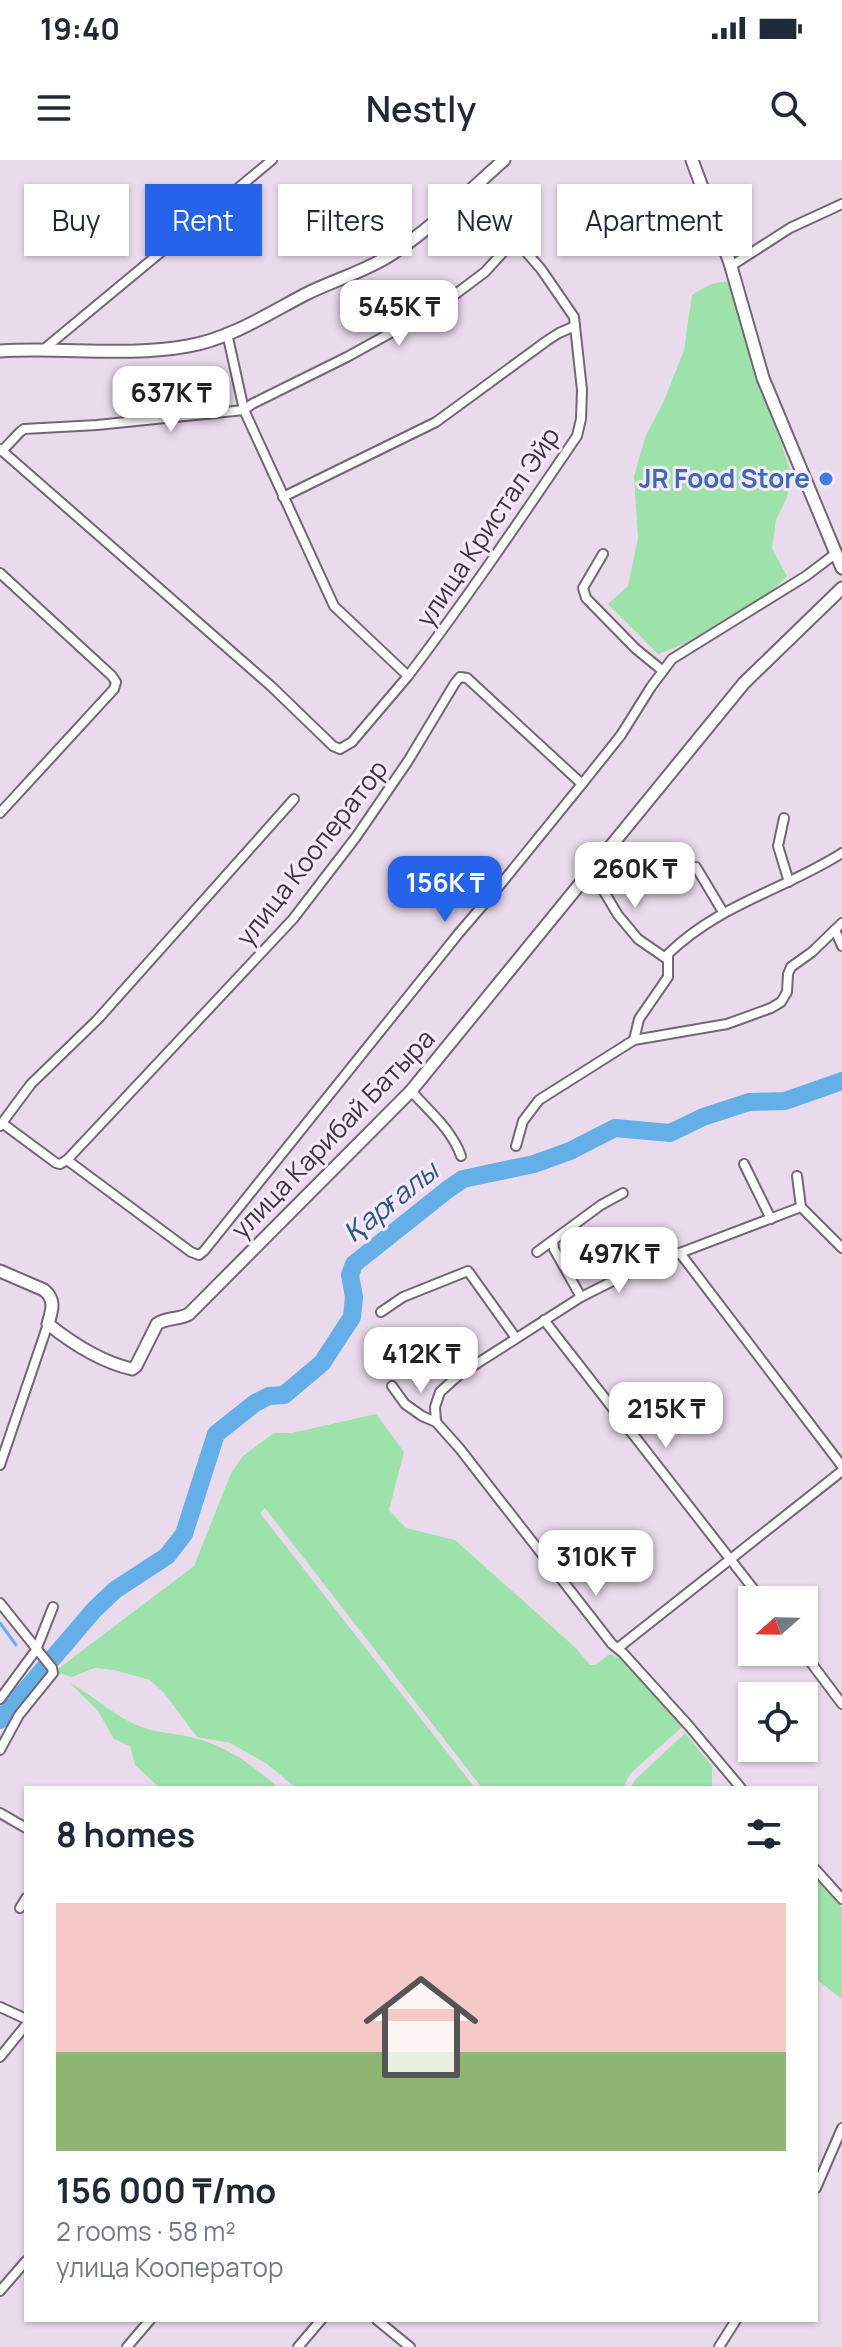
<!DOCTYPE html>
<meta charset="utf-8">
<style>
body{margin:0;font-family:Manrope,sans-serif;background:#f6f6f7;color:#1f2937;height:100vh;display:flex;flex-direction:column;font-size:30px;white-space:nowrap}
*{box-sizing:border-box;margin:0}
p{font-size:26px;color:#747a83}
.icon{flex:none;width:44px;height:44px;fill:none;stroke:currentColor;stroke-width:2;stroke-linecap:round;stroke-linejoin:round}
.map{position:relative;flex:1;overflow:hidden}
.drawer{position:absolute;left:24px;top:1626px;width:794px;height:536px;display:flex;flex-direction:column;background:#fff;border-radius:0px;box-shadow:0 2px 6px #0004}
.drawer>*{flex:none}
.banner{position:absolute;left:24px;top:24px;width:794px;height:72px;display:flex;gap:16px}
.needle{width:52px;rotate:250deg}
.tools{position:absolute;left:738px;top:1426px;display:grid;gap:16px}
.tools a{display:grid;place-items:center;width:80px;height:80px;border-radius:0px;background:#fff;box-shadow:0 2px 6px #0004;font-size:40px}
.price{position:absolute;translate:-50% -68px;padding:0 18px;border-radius:16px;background:#fff;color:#222;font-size:26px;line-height:52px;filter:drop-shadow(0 2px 4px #0008)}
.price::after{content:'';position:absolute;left:50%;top:48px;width:24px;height:18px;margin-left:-12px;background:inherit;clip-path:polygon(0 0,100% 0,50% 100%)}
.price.selected{background:#2563eb;color:#fff}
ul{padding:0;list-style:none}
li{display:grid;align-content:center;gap:16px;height:424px;padding:0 32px}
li+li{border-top:2px solid #e0e1e3}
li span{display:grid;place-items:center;height:248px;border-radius:0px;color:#555}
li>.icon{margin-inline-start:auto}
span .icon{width:144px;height:144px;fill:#fffc;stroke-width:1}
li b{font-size:34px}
h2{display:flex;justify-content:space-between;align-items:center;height:96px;padding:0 32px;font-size:34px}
.tag{padding:0 28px;border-radius:0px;background:#fff;box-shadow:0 2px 6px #0004;font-size:28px;line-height:72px}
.tag.selected{background:#2563eb;color:#fff}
.status{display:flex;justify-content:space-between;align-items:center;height:56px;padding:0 40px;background:#fff;direction:ltr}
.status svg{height:22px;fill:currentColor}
header{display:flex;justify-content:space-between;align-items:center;height:104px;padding:0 32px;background:#fff;font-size:36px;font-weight:600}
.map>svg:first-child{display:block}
.green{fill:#9de2aa}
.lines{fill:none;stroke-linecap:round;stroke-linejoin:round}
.stream{stroke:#64afe8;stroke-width:3}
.river{stroke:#64afe8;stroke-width:18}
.street-casing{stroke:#736675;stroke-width:12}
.secondary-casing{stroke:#736675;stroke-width:15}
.street{stroke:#fff;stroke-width:8}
.secondary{stroke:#fff;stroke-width:11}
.shop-dot{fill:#3f7fe0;stroke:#f7e8f9;stroke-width:3}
.labels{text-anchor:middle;stroke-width:6;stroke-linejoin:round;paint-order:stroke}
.shop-label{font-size:26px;font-weight:bold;fill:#366cbe;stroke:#f7e8f9;text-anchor:end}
.street-label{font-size:26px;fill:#3b353c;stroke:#f7e8f9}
.water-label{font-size:28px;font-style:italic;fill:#265c83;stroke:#f7e8f9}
</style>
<div class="status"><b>19:40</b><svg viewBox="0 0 49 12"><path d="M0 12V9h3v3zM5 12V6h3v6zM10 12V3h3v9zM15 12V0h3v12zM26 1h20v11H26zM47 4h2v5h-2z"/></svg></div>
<header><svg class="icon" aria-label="menu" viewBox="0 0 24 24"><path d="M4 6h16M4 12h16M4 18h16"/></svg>Nestly<svg class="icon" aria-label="search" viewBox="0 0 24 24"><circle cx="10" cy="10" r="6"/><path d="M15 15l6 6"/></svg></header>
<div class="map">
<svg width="842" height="2187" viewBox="0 0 842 2187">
<rect width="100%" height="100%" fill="#eadbec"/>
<g class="green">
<path d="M 729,121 L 791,314 L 787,337 L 776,360 L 772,389 L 787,416 L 772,431 L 689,482 L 658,494 L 608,444 L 628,426 L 638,378 L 634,316 L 646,275 L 664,241 L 684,190 L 692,135 L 711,124 Z"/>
<path d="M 376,1254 L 404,1292 L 389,1350 L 406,1368 L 455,1380 L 577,1489 L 590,1505 L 595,1505 L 610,1494 L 623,1500 L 683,1566 L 630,1614 L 623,1628 L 482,1628 L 265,1348 L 260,1353 L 475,1628 L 296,1628 L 267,1604 L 230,1583 L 197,1577 L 164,1533 L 150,1520 L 114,1510 L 95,1508 L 72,1517 L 54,1512 L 194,1406 L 231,1313 L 243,1296 L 274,1273 L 292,1273 Z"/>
<path d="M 70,1523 C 93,1535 115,1557 139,1566 C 156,1573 176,1573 194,1578 C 229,1587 252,1605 279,1628 L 160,1628 L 135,1605 L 130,1586 L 114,1579 L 98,1551 Z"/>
<path d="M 685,1573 L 712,1606 L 712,1628 L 630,1628 L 636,1619 Z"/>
<path d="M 816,1719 L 842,1748 L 842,1839 L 816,1819 Z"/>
</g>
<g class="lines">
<path class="stream" d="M 0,1463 L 16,1485"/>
<path class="river" d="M 0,1560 L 94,1450 L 115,1430 L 167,1396 L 184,1374 L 216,1274 L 255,1243 L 269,1236 L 284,1235 L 322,1203 L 352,1157 L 354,1137 L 350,1115 L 354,1104 L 447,1030 L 463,1019 L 534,1004 L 570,991 L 615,968 L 670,973 L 703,957 L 749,942 L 785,941 L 842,921"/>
<defs>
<g id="street">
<path d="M 731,106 L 790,68 L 842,44"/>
<path d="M 44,189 L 272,0"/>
<path d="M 0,289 L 272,527 L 333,586 L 340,589 L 352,582 L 408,516 L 334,446 L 244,250 L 252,244 L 347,197 L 441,145 L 485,112 L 515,79"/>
<path d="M 2,291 L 20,272 L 24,269 L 97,265 L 244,250 L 227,173"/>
<path d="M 283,337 L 436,262 L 548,180 L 559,173 L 575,166"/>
<path d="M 603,394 L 583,428 L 586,438 L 636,489 L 663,511"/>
<path d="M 0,413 L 112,516 L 116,522 L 114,529 L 0,653"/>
<path d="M 408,516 C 467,438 522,357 577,276 L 581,259 L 582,230 L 574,157 L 541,109 L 471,29"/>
<path d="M 784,658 L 778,686 L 789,722"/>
<path d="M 696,707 L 723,752"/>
<path d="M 591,710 L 618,755 L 638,779 L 667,799"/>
<path d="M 835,770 L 842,786"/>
<path d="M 634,880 L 639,859 L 668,817 L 668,794 C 719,744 784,730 842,693"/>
<path d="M 411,931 C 429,951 452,970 461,996"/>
<path d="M 2,963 L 31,924 L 98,859 L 294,639"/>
<path d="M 0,966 L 2,963 L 56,1003 L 60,1004 L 67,1000 L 293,759 L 356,677 L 408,601 L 455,523 L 460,517 L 467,518 L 582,624"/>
<path d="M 516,986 L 523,961 L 539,940 L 634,880 L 727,864 L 771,848 L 781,842 L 787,832 L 788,814 L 791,807 L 812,792 L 842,763"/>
<path d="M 67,1000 L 191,1092 L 199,1095 L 204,1091 L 459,773 L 496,730 L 582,624 L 621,575 L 651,527 L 672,499 L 806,416 L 835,394"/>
<path d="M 744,1004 L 771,1059"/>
<path d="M 797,1016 L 801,1047"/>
<path d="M 553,1081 L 554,1089 L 581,1137"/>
<path d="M 537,1092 L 601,1045 L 623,1033"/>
<path d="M 680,1093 L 842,1306"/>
<path d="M 381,1152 L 403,1137 L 468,1111 L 516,1178"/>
<path d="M 544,1160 L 762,1440"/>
<path d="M 392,1226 L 405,1244 L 422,1256 L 436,1262 L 460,1289 L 612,1484 L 623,1493 L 689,1566 L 741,1628"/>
<path d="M 436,1262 L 435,1247 L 440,1232 L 459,1215 L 581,1137 L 635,1110 L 801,1047 L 842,1088"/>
<path d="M 0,1305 L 48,1164"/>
<path d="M 0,1443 L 52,1508 L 53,1513 L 19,1555 L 0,1590"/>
<path d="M 618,1488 L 842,1311"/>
<path d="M 803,1492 L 842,1544"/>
<path d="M 0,1539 L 36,1490 L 53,1447"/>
<path d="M 0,1653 L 26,1668"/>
<path d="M 816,1710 L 842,1739"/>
<path d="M 20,1748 L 26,1738"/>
<path d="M 0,1847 L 26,1859"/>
<path d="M 0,1897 L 26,1865"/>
<path d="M 816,2028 L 842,1968"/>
<path d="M 0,2131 L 26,2101"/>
<path d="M 377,2160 L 410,2187"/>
<path d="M 127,2187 L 150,2160"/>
<path d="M 298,2187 L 321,2160"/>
<path d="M 719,2187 L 736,2160"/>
</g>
<g id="secondary">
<path d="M 692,0 L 730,103 L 763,218 L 842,408"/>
<path d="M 0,191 C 62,187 127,197 188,186 C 229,179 268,154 304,135 C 333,120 365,112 392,94 C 433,67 468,32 504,0"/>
<path d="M 0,1111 L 44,1130 C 56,1140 52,1150 48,1164 C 73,1184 101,1202 132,1209 L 136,1206 L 157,1164 C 166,1157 179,1160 189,1154 L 411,931 L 744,523 L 842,428"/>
</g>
</defs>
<use href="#street" class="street-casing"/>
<use href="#secondary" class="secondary-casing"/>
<use href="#street" class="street"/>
<use href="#secondary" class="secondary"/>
</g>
<circle class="shop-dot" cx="826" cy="319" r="8"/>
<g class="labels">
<g class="shop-label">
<text x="810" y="328">JR Food Store</text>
</g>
<g class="street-label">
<text transform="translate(488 367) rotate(-56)" y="9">улица Кристал Эйр</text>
<text transform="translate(312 693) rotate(-52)" y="9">улица Кооператор</text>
<text transform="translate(333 974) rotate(-46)" y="9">улица Карибай Батыра</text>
</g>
<g class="water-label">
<text transform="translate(391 1041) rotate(-38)" y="10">Қарғалы</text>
</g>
</g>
</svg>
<div class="tools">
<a><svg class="needle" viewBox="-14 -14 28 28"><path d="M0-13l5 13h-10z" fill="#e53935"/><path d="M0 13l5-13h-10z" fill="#747a83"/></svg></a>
<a><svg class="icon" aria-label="locate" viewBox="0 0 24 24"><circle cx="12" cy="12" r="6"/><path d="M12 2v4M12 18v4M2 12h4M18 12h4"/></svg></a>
</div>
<b class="price" style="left:399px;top:188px">545K ₸</b>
<b class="price" style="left:171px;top:274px">637K ₸</b>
<b class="price" style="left:635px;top:750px">260K ₸</b>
<b class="price selected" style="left:445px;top:764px">156K ₸</b>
<b class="price" style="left:619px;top:1135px">497K ₸</b>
<b class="price" style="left:421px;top:1235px">412K ₸</b>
<b class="price" style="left:666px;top:1290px">215K ₸</b>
<b class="price" style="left:596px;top:1438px">310K ₸</b>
<div class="banner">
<a class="tag">Buy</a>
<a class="tag selected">Rent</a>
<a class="tag">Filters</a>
<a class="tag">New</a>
<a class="tag">Apartment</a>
</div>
<section class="drawer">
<h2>8 homes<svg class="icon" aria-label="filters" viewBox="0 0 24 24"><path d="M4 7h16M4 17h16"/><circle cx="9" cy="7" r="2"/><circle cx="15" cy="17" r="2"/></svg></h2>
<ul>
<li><span style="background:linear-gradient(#f6c9c9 60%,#8fb573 0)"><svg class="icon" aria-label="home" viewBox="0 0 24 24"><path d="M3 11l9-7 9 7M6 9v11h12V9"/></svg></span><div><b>156 000 ₸/mo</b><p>2 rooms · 58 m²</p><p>улица Кооператор</p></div></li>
</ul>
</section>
</div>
